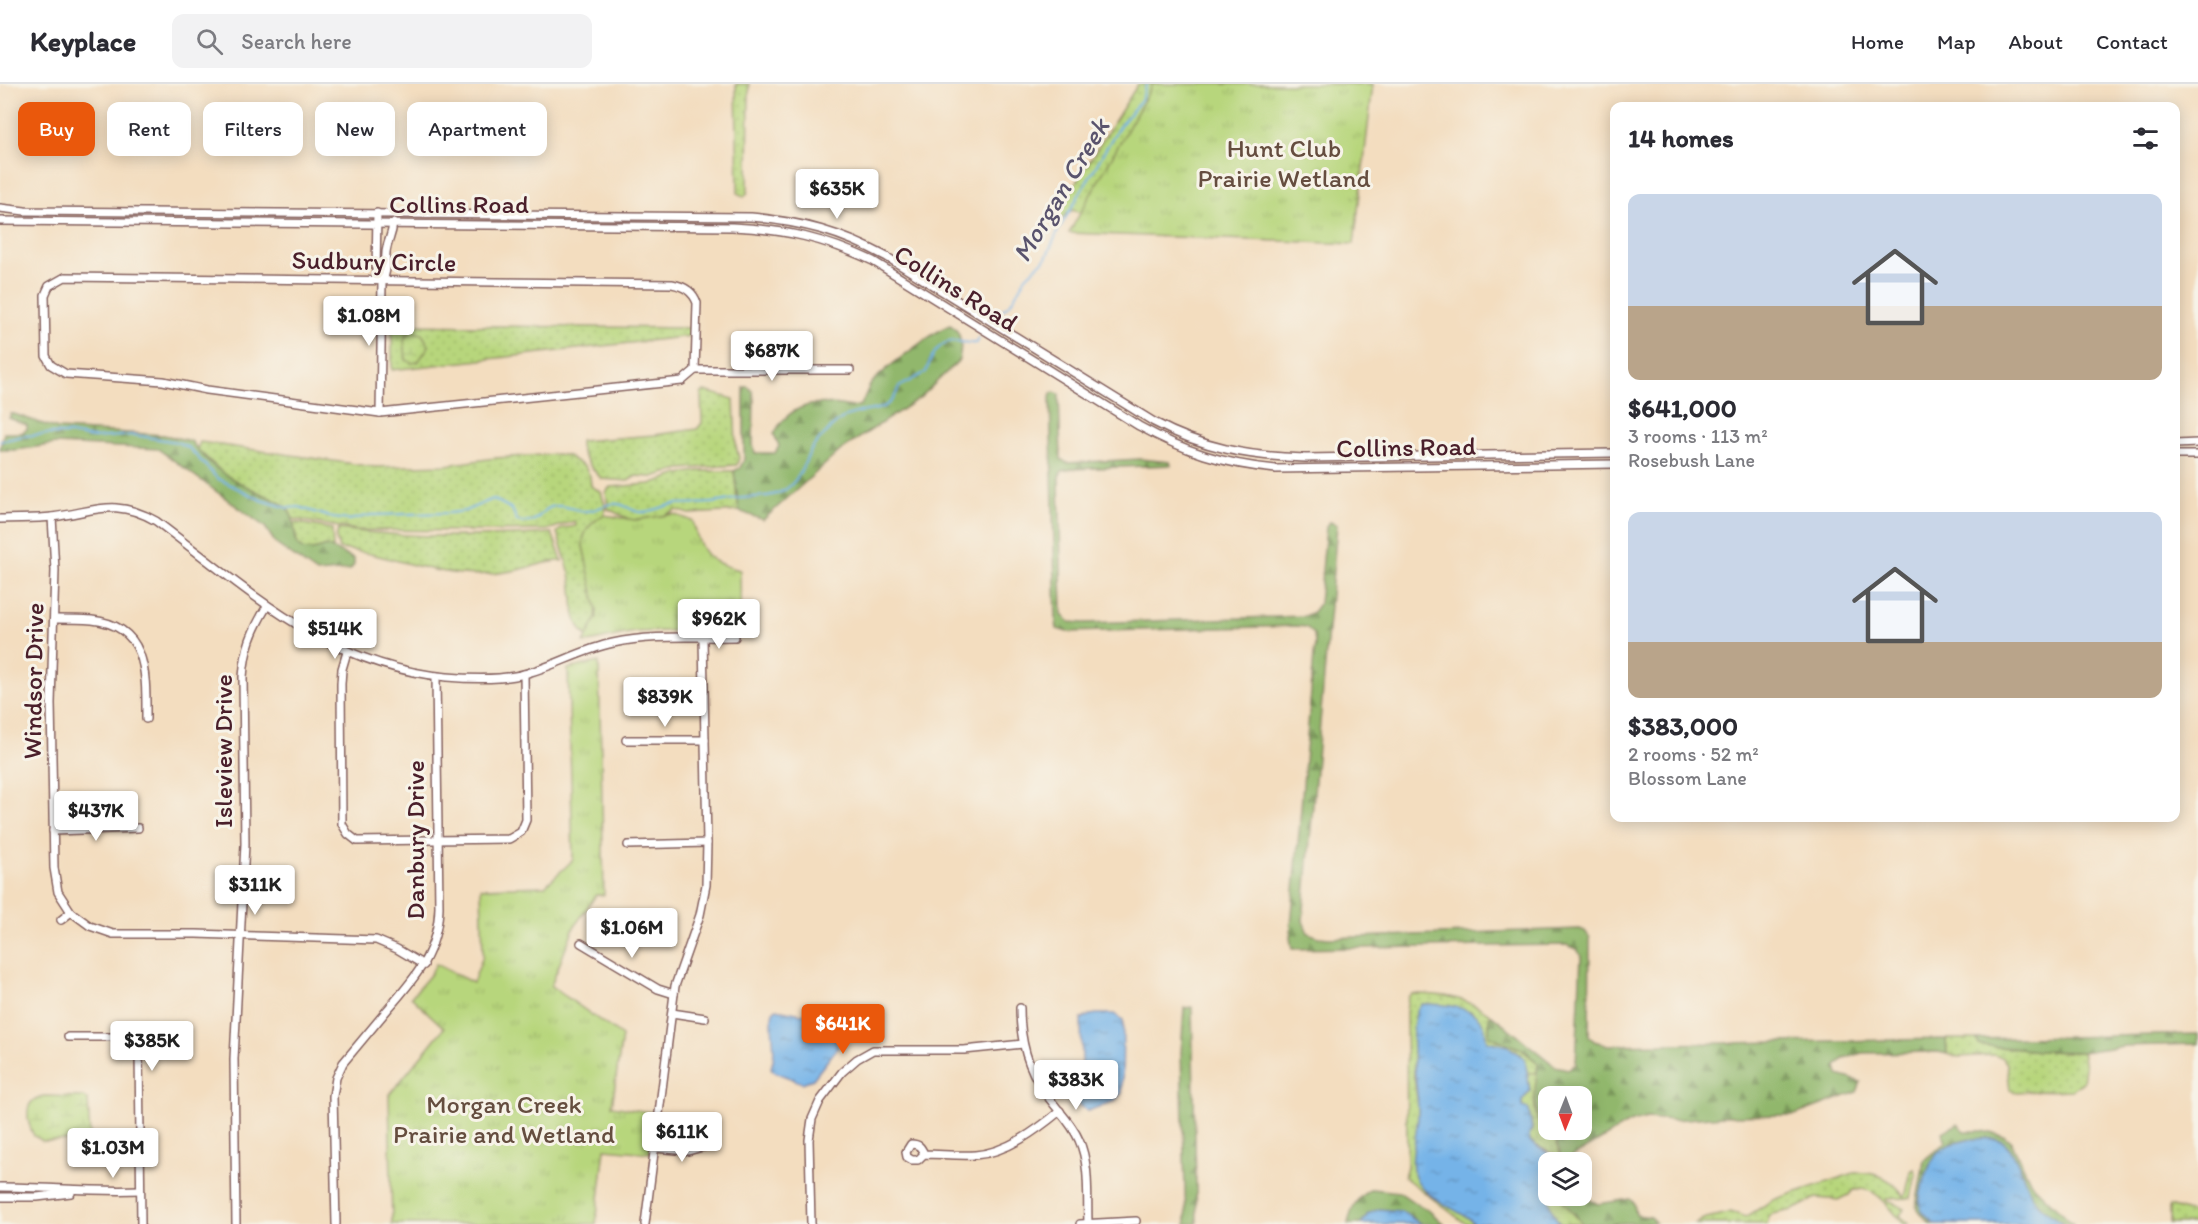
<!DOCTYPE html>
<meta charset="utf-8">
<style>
body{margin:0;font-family:Itim,sans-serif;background:#f2f2f3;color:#2b2b33;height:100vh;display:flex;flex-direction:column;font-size:22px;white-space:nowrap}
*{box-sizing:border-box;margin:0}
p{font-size:20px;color:#7c7c81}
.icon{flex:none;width:33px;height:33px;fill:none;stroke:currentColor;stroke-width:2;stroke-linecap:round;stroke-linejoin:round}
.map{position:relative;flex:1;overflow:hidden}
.sheet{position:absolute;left:1610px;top:18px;width:570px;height:720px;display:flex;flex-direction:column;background:#fff;border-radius:12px;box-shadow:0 3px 15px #0003}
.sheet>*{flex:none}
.hud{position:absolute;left:18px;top:18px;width:570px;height:54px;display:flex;gap:12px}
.needle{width:39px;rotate:181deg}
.controls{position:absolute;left:1538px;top:1002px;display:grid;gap:12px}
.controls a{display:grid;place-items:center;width:54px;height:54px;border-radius:12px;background:#fff;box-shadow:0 3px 15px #0003;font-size:30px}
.price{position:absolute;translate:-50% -51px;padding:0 14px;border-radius:6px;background:#fff;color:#222;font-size:20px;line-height:39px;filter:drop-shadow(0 2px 3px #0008)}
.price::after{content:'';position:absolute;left:50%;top:36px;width:18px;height:14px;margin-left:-9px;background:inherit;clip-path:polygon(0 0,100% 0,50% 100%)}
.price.on{background:#ea580c;color:#fff}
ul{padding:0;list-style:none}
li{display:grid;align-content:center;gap:12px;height:318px;padding:0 18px}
li span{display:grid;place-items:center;height:186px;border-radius:12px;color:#555}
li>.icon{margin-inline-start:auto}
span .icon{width:108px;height:108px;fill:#fffc;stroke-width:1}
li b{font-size:26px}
h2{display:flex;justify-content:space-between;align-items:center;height:72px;padding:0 18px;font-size:26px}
.chip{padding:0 21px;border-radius:12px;background:#fff;box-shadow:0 3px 15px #0003;font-size:21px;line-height:54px}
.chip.on{background:#ea580c;color:#fff}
header{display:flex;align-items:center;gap:36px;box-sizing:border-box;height:84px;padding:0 30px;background:#fff;border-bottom:2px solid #e1e1e2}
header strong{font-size:28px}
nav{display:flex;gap:33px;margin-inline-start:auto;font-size:21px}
.search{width:420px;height:54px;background:#f2f2f3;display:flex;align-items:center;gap:15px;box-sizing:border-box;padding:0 21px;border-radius:12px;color:#7c7c81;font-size:22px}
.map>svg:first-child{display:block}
.grass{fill:url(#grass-dots);stroke:#807a54;stroke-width:1.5}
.forest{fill:url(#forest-firs);stroke:#6e6b4c;stroke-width:1.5;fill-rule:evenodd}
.wetland{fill:url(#wetland-marsh);stroke:#807a54;stroke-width:1.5}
.park{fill:url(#park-tufts);stroke:#807a54;stroke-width:1.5}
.water{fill:url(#water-ripples);stroke:#60698a;stroke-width:1.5}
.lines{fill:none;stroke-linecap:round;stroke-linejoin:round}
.stream{stroke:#75b3e8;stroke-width:2}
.street-casing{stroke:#85625f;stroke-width:10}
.street{stroke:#fff;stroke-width:7}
.labels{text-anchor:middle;stroke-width:6;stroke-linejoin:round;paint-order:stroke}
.park-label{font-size:26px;fill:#654d3f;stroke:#f7f3e8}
.street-label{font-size:26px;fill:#4a1f2b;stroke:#f7f3e8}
.water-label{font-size:27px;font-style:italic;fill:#59536d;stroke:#f7f3e8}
</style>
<header>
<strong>Keyplace</strong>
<div class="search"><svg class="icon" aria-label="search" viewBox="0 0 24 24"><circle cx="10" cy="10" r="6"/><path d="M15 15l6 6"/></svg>Search here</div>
<nav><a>Home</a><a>Map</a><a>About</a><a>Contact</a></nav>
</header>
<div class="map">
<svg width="2198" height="1140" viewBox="0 0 2198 1140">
<defs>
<pattern id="grass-dots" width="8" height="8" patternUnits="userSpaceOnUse" patternTransform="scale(1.5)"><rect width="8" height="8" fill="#b7d67c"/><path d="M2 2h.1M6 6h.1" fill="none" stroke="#9fb76b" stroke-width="1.8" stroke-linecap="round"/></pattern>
<pattern id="forest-firs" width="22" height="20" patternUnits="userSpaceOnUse" patternTransform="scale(1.5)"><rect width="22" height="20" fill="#91b76c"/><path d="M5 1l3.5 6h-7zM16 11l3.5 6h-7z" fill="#789459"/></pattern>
<pattern id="wetland-marsh" width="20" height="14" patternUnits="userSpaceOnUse" patternTransform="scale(1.5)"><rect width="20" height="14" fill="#b7d67c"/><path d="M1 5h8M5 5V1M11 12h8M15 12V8" fill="none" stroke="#9fb76b"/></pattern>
<pattern id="park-tufts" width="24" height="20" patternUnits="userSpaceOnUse" patternTransform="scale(1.5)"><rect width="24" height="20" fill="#b7d67c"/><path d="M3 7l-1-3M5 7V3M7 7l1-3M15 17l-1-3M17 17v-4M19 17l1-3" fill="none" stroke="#9fb76b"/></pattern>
<pattern id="water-ripples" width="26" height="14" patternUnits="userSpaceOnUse" patternTransform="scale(1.5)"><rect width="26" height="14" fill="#75b3e8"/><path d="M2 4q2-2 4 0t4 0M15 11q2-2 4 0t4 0" fill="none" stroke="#6291bc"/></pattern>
</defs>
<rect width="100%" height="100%" fill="#f7f3e8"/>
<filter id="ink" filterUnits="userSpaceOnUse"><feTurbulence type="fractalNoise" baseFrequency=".0167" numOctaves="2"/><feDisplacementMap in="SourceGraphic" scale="12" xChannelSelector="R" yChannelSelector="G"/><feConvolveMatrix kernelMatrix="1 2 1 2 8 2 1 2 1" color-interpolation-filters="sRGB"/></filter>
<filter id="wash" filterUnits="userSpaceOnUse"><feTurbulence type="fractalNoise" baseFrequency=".008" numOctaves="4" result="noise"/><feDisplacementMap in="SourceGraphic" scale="24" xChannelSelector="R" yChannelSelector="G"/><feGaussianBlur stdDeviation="1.35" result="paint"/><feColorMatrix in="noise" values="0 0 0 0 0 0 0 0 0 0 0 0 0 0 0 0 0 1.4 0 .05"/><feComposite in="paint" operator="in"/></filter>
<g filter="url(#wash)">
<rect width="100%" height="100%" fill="#f3ddbf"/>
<g class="grass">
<path d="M 736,0 L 749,0 L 748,108 L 744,113 L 738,109 Z"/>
<path d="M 1138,0 L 1159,0 L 1088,132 L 1073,126 L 1068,129 L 1056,140 L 1050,132 L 1063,119 Z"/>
<path d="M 392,241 L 691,244 L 691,252 L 392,286 Z"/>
<path d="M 704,307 L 734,315 L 736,362 L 739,374 L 737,381 L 680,385 L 652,393 L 636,392 L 628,397 L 602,395 C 593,386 578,370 580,357 L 654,351 L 697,345 L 702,339 L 701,310 Z"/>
<path d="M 200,358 L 375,383 L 446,381 L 495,374 L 557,370 L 568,372 L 585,383 L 590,392 L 591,402 L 601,408 L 606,425 L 604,431 L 597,435 L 583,462 L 597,520 L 596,535 L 587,553 C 569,537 575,511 570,490 C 566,476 561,462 557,448 L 563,444 L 576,442 L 575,437 L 547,446 L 484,447 L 357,446 L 293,435 L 285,422 L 226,392 L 197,365 Z"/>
<path d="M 698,387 L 734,387 L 739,427 L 690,430 L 676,426 L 660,434 L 631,436 L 608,425 L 606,408 L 610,403 L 650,400 L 679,390 Z"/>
<path d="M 293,438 L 332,445 L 333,466 L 327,462 C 296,474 298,463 293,438 Z"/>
<path d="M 338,445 C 408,454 481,454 552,449 L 562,477 C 549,477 538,481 526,484 C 505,489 482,492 461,490 C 420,487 380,468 339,465 L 336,454 Z"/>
<path d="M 1412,910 C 1444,910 1465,913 1492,931 L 1489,933 L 1489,952 L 1521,965 L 1538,979 L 1537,989 L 1527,989 C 1522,960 1508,965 1487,957 L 1483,940 L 1471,927 L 1414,938 L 1414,993 L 1419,1028 L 1413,1084 L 1416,1095 L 1426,1108 L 1470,1135 L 1474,1140 L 1466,1140 L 1404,1093 L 1407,1082 L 1406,928 L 1408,913 Z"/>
<path d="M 1946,955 L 1977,955 L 1979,961 L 2040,967 L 2082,968 L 2085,983 L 2083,998 L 2072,1006 L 2014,1008 L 2010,1006 L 2007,980 L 2003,974 L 1993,971 L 1959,973 L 1947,970 Z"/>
<path d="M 1914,1085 L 1916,1090 L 1911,1114 L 1886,1115 L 1887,1117 L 1904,1124 L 1900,1132 L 1910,1140 L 1904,1140 C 1889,1125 1877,1100 1853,1106 L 1849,1111 L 1839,1116 L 1816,1114 L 1793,1126 L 1772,1130 L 1769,1133 L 1767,1140 L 1695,1140 L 1703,1135 L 1731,1128 L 1746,1133 L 1773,1116 L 1854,1089 C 1876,1087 1892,1094 1904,1112 L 1906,1109 L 1911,1087 Z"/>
<path d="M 2169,1122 L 2191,1129 L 2198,1124 L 2198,1140 L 2169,1140 Z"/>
</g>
<g class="forest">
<path d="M 950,241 C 963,248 962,263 959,276 L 921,313 L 841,366 L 763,436 L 739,427 L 734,387 L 740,384 L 744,375 L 744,303 L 748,303 L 753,308 L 754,315 L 753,361 L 755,369 L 775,369 L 779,362 L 774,350 C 786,326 807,317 833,320 C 845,321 850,325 861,321 C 864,315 866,309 869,303 C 876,290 935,247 950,241 Z"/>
<path d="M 1054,308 L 1059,310 L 1061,375 L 1067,379 L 1140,375 L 1170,378 L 1171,381 L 1072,385 L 1062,387 L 1059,393 L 1062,531 L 1070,538 L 1084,539 L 1305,532 L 1313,528 L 1319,520 L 1326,443 L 1330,438 L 1337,441 L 1303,837 L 1308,849 L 1319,853 L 1329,854 L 1580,845 L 1585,847 L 1590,854 L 1589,952 L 1594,957 L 1608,961 L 1946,955 L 1947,970 L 1938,968 L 1862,969 L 1845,974 L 1836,982 L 1838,991 L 1861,998 L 1857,1008 L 1795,1031 L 1723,1032 L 1674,1036 L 1647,1034 L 1629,1039 L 1570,1074 L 1559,1073 L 1560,1069 L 1537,1035 L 1534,1007 L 1538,979 L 1521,965 L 1489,952 L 1489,933 L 1492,931 L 1555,982 L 1568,985 L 1576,980 L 1581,872 L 1577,865 L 1567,861 L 1292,865 L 1290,854 L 1315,559 L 1314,550 L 1306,543 L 1296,542 L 1067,548 L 1057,545 L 1056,538 L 1050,314 L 1051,309 ZM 1548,1012 L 1581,1012 L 1581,1046 L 1548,1046 Z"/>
<path d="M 11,330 L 14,330 L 58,345 L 164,351 L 191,357 C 210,383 227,393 256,407 C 264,412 278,416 285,422 C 305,440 280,479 327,462 L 354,475 L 354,481 L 350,486 L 317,489 L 276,460 L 265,443 L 158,365 L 56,360 L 16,366 L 0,366 L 4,349 L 21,349 L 27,345 L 27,341 L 9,334 Z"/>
<path d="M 1192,923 L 1197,1140 L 1186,1140 L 1181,969 L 1184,924 Z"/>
<path d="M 2198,950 L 2198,960 L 2124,962 L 2082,968 L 2040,967 L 1979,961 L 1977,955 Z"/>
<path d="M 1958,1040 L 1965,1047 L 1982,1047 L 2004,1052 L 2011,1057 L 2031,1099 L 2073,1140 C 2050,1140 2029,1111 2021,1091 C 2015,1075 2010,1057 1990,1055 L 1925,1093 L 1922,1126 L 1935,1140 L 1929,1139 L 1916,1123 L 1924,1076 L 1946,1058 L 1942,1048 Z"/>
<path d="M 1372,1105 L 1399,1108 L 1418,1121 L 1427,1125 L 1444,1140 L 1421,1140 L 1401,1127 L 1368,1130 L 1361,1140 L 1348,1140 C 1351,1124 1357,1112 1372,1105 Z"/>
<path d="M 1581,1111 L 1598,1120 L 1630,1115 L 1634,1119 L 1636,1131 L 1651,1133 L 1655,1139 L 1582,1140 L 1562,1116 L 1562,1112 Z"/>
</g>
<g class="wetland">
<path d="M 410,248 L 422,250 L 429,262 L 418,278 L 412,279 L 406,276 L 404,255 Z"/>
<path d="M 1527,989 L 1537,989 C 1533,1013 1531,1043 1555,1056 L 1560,1069 L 1559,1073 L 1530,1058 L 1529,1051 L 1532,1045 L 1529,1026 L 1522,1023 L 1522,1017 L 1530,1007 Z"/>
<path d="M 44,1012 L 84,1013 L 88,1016 L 90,1052 L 87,1056 L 43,1057 L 34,1052 C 26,1036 22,1016 44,1012 Z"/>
<path d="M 1548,1096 L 1548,1112 L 1562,1112 L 1562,1116 L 1582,1140 L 1560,1140 C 1551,1128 1544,1111 1548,1096 Z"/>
</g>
<g class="park">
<path d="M 1153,0 L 1373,0 L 1354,160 L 1069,149 Z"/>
<path d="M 674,430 L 693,437 C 701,469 706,478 740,486 L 741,543 L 739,545 L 634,548 L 584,559 L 596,535 L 597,527 L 583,462 C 582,447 591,438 604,431 L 635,436 Z"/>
<path d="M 599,578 L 604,811 L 596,811 L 574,843 L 551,902 L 622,952 L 612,1022 L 655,1029 L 650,1069 L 605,1065 L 596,1140 L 392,1140 L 389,1011 L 444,944 L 411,913 L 430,891 L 436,880 L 473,899 L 483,872 L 481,804 L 545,802 L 573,776 L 568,585 Z"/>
</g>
<g class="water">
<path d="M 1422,920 C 1441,920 1475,921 1484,942 C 1486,946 1485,952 1487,957 L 1508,962 L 1525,975 L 1530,1007 L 1522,1017 L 1522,1023 L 1529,1025 L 1532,1045 L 1529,1051 L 1530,1058 L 1548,1069 L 1550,1078 L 1548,1078 C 1548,1102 1545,1120 1560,1140 L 1474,1140 L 1470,1135 C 1453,1124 1424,1113 1415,1093 C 1408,1078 1418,1047 1418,1029 C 1419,1003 1403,939 1422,920 Z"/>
<path d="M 830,922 L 834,924 L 832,944 L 838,963 L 813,995 L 802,999 L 773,987 L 771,984 C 778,965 769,946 773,927 L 777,925 L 802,930 Z"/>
<path d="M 1097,930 L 1114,930 L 1123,936 L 1122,1009 L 1114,1017 L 1088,1027 C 1077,1022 1066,1010 1064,998 L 1078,986 L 1082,979 L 1081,935 L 1090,931 Z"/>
<path d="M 1971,1055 C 1980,1055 1992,1053 2000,1056 C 2016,1064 2022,1093 2030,1108 C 2037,1122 2051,1132 2064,1140 L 1935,1140 C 1930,1135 1922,1129 1920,1122 C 1917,1113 1930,1077 1937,1069 C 1946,1060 1960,1058 1971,1055 Z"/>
<path d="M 1379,1125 L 1401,1127 L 1421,1140 L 1361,1140 L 1368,1130 Z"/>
</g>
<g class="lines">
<g class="stream">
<path d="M 1001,227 L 1010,220 L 1026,193 L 1046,174 L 1058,147 L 1118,44 L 1141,16 L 1147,0"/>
<path d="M 0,357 L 24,352 L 48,350 L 70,350 L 93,354 L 134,351 L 177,358 L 189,364 L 217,394 L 261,416 L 288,424 L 299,423 L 333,434 L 349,436 L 371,431 L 449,429 L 465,427 L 493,415 L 512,425 L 517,437 C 541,443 538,424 556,422 C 568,421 577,428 587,427 C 599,426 607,418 618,420 C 626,421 632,427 639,428 C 652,429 662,422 675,420 C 687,419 699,420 711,419 C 722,418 732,415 743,414 C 757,412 770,414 783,407 C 799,398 803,381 811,366 C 815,359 836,338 843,334 C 865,321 888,335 899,303 L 926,288 C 930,275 937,258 953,257 C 960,257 967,260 977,259 L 979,254"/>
</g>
</g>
</g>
<g filter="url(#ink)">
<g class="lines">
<defs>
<g id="street">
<path d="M 0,124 L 25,127 L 751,133 C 803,138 841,148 887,173 L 1154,338 C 1202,364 1251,373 1306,374 L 1614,369"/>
<path d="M 377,129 L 376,189 L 382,198"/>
<path d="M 0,137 L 732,143 C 785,145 826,155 873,177 L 1139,342 C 1184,367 1223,380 1276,385 L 1614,380"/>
<path d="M 65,193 L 672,200 C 684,202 693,207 697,219 L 695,286 L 682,297 L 380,329 L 207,306 L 163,297 L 66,290 L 51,281 L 46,272 L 45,211 L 49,202 Z"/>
<path d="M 695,286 L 850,286"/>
<path d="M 380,329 L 382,198 C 390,182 383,177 387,163 C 389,154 392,151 393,139"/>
<path d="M 2175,360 L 2198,359"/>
<path d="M 2175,371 L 2198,371"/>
<path d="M 52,433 L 55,486 L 51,619 L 54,784 L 58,808 L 71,828 L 90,842 L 113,850 L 196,850 L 376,856 L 397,865 L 424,881"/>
<path d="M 0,435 C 17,434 35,435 52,433 C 95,428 114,413 156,437 C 248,506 327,582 447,593 C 470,595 492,596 515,592 C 549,586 579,566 613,559 C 653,550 695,554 735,553"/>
<path d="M 55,535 C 67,535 80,535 92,536 C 149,542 146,592 146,635"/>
<path d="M 347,568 L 342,585 L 341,600 L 342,740 L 348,750 L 357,757 L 509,755 L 521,748 L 526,736 L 524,590"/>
<path d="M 626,656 L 705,656"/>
<path d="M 53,747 L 138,744"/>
<path d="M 628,761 L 707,759"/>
<path d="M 61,836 L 71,828"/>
<path d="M 581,859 L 658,905 L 674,910"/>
<path d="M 1020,924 C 1020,954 1026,982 1044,1007 C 1055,1024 1071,1037 1079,1056 C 1090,1080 1087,1112 1088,1138"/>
<path d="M 672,929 L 705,934"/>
<path d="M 68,953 L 121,953 L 128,954 L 139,967 L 141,1140"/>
<path d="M 655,1064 L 688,1067 L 706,1062"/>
<path d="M 924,1070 C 921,1063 919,1060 911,1060 L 906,1068 L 907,1073 L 912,1076 L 918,1076 L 924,1070 C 940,1070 958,1072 975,1071 C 1006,1069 1037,1046 1060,1027"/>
<path d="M 0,1103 C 47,1103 93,1108 140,1106"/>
<path d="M 0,1113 L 37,1113 L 71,1109"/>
<path d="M 236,1140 L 234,975 L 245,760 L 243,593 C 245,564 252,547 267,522"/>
<path d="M 336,1140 L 333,1012 L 336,994 L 343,979 C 358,961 373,943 388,925 C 416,893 438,868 439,823 L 436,592"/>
<path d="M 645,1140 L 675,902 L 700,831 L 706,801 L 707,759 L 703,554"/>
<path d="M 811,1140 L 809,1056 L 812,1035 L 820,1017 L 842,988 L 857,975 L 873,966 L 964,966 L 1023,960"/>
<path d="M 1080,1140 L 1136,1137"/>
</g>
</defs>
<use href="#street" class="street-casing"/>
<use href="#street" class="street"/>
</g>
</g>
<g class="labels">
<g class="park-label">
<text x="1284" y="73">Hunt Club<tspan x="1284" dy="30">Prairie Wetland</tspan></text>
<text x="504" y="1029">Morgan Creek<tspan x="504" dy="30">Prairie and Wetland</tspan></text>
</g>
<g class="street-label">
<text x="459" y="129">Collins Road</text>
<text transform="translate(374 177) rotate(1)" y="9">Sudbury Circle</text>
<text transform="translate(956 204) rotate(32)" y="9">Collins Road</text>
<text transform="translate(1406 363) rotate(-1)" y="9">Collins Road</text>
<text transform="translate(33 597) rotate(-89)" y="9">Windsor Drive</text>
<text transform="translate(223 667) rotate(-90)" y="9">Isleview Drive</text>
<text transform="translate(415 756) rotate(-90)" y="9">Danbury Drive</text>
</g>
<g class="water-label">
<text transform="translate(1061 106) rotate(-59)" y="9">Morgan Creek</text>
</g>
</g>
</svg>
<div class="controls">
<a><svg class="needle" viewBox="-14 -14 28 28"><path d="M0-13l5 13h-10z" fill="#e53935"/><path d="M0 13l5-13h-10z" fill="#7c7c81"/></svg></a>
<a><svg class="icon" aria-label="layers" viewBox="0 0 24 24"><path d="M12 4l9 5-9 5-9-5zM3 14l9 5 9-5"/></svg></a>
</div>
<b class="price" style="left:837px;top:136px">$635K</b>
<b class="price" style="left:369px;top:263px">$1.08M</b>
<b class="price" style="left:772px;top:298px">$687K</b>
<b class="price" style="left:719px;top:566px">$962K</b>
<b class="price" style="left:335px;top:576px">$514K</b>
<b class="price" style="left:665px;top:644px">$839K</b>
<b class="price" style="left:96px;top:758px">$437K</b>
<b class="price" style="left:255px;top:832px">$311K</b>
<b class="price" style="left:632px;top:875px">$1.06M</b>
<b class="price on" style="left:843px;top:971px">$641K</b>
<b class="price" style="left:152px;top:988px">$385K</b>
<b class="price" style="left:1076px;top:1027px">$383K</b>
<b class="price" style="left:682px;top:1079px">$611K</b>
<b class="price" style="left:113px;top:1095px">$1.03M</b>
<div class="hud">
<a class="chip on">Buy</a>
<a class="chip">Rent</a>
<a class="chip">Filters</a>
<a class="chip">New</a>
<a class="chip">Apartment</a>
</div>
<section class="sheet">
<h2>14 homes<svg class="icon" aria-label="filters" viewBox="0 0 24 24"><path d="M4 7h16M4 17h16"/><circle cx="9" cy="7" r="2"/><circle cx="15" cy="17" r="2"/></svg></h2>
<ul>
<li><span style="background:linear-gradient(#c9d6e8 60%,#b9a48a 0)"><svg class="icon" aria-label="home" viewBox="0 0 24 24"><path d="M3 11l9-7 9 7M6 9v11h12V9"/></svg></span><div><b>$641,000</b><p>3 rooms · 113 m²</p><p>Rosebush Lane</p></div></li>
<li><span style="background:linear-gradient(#c9d6e8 70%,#b9a48a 0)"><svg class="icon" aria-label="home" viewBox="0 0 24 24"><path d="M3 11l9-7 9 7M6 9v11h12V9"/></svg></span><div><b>$383,000</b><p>2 rooms · 52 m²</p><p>Blossom Lane</p></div></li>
</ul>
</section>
</div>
